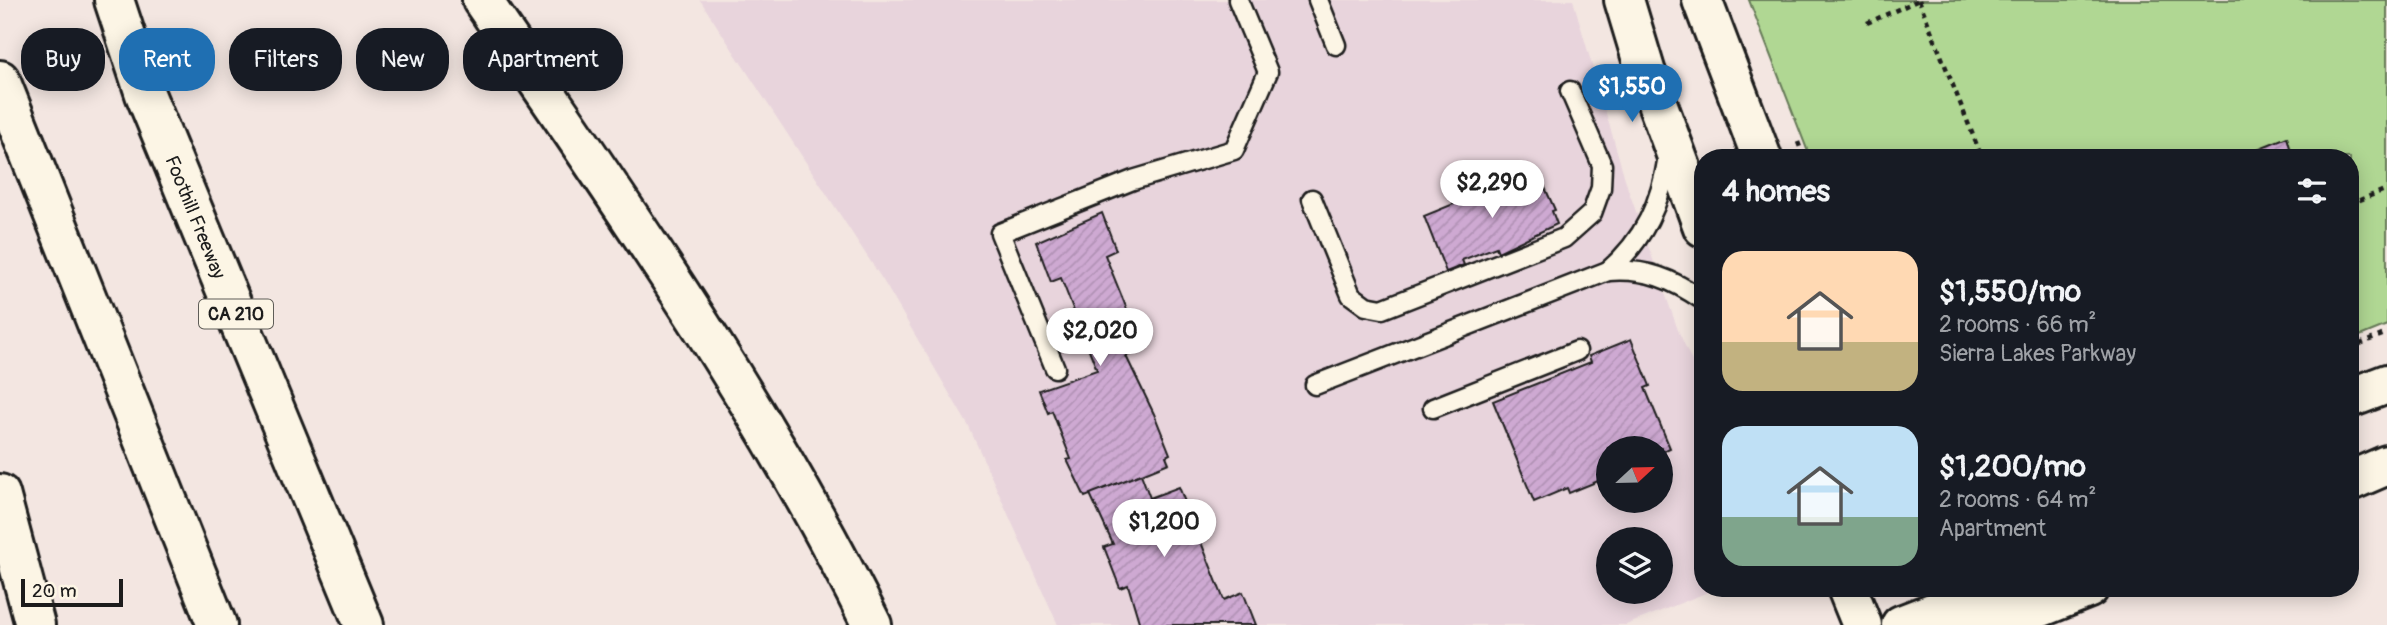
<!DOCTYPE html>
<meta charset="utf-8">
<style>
body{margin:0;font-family:Pangolin,sans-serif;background:#242831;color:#f1f3f6;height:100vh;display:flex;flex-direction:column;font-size:26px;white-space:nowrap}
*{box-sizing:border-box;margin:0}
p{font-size:23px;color:#9ea1a6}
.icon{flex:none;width:38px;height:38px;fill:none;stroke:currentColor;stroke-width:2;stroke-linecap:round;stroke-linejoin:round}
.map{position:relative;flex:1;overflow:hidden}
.details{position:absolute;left:1694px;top:149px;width:665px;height:448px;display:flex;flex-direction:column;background:#171b24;border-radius:28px;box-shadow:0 4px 18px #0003}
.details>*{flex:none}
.hud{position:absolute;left:21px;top:28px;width:665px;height:63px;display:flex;gap:14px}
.needle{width:46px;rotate:68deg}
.fabs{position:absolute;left:1596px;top:436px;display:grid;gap:14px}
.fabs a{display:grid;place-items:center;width:77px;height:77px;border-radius:50%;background:#171b24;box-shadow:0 4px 18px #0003;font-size:35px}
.scale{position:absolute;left:21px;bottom:18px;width:102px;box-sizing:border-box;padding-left:7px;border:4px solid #1c1c1c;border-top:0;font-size:19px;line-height:24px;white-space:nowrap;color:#1c1c1c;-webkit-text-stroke:5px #fcf5e5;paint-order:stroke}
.price{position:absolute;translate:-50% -60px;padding:0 16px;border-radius:24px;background:#fff;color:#222;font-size:23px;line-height:46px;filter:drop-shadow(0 2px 4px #0008)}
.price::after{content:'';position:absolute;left:50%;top:42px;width:21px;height:16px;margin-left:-10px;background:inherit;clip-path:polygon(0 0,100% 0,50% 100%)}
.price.on{background:#1f6fb2;color:#fff}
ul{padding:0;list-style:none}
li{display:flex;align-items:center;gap:21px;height:175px;padding:0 28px}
li span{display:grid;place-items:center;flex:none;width:196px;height:140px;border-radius:21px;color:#555}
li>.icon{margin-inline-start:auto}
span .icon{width:84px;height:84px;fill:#fffc;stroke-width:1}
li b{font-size:30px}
h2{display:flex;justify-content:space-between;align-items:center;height:84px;padding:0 28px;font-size:30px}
.chip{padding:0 24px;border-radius:28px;background:#171b24;box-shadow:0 4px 18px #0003;font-size:24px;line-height:63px}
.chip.on{background:#1f6fb2;color:#fff}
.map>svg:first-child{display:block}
.built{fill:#e8d4dc;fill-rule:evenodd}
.park{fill:#b0d793;stroke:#667a58;stroke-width:2}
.building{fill:url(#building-hatch);stroke:#1c1c1c;stroke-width:2}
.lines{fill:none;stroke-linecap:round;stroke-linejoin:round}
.service-casing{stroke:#1c1c1c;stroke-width:23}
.tertiary-casing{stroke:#1c1c1c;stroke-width:44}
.secondary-casing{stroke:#1c1c1c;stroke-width:44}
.motorway-casing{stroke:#1c1c1c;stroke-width:44}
.path{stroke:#1c1c1c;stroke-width:4.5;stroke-dasharray:5 5;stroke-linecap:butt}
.service{stroke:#fcf5e5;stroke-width:18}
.tertiary{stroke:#fcf5e5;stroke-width:38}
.secondary{stroke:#fcf5e5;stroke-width:38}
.motorway{stroke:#fcf5e5;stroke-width:38}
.labels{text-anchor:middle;stroke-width:5;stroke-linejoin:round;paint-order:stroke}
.shield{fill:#fcf5e5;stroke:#5f5d58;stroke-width:2}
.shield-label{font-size:18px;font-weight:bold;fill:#1c1c1c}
.street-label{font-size:19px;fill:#1c1c1c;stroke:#fcf5e5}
</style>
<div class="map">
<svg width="2387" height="625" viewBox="0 0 2387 625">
<defs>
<pattern id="building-hatch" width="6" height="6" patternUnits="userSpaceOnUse" patternTransform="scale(1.75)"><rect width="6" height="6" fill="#cea9d2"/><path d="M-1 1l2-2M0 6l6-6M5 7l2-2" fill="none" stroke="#b091b4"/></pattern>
</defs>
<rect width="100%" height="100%" fill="#f3e6e1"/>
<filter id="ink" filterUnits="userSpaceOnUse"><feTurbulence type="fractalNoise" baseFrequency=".0143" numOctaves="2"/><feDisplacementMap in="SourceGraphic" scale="14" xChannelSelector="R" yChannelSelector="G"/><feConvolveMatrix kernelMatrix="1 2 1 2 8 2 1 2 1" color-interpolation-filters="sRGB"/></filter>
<g filter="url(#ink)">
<path class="built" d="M 700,0 L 1573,0 L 1628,189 L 1678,330 L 1703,386 L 1703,588 L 1718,588 L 1626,625 L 1058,625 L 968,425 L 884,282 ZM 1608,448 L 1661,448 L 1661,500 L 1608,500 ZM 1608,539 L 1661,539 L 1661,592 L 1608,592 Z"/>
<path class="park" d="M 1749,0 L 2387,0 L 2387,325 L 2350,340 L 2350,158 L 1810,157 Z"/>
<g class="building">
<path d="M 2287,137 L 2293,158 L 2235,158 Z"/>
<path d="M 1537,170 L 1555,210 L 1552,211 L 1557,224 L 1498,252 L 1496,247 L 1462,260 L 1464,265 L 1446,272 L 1424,216 Z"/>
<path d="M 1102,213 L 1116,250 L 1105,255 L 1143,349 L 1126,356 L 1154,414 L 1170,454 L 1166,456 L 1169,463 L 1085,497 L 1067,460 L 1071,459 L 1052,411 L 1048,413 L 1039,390 L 1097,370 L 1061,278 L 1051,282 L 1036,242 Z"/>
<path d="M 1631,339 L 1650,386 L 1645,388 L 1670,448 L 1661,452 L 1661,448 L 1608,448 L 1608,477 L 1569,493 L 1567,488 L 1534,502 L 1493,401 L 1591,362 L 1589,356 Z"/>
<path d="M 1141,474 L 1150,498 L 1179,487 L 1224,600 L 1243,592 L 1256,625 L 1140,625 L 1128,585 L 1120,588 L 1104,547 L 1113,544 L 1090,494 Z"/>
</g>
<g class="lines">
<defs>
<g id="service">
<path d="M 1318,0 L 1336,45"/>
<path d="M 1312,199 L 1351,295 L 1366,306 L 1382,309 L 1564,238 L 1592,213 L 1601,188 L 1602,165 L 1570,91"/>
<path d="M 1608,271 C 1644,240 1661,203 1668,156"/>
<path d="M 1055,368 L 1000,233 L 1133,180 L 1234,150 L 1268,72 L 1238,0"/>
<path d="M 1315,385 L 1608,271 C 1646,268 1672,279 1703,300"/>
<path d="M 1433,408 L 1577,351"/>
</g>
<g id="tertiary">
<path d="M 1624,0 L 1646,73 L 1703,227"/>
<path d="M 1702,0 L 1762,158"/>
<path d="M 1847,588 L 1862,625"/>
</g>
<g id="secondary">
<path d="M 2350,398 L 2387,384"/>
<path d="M 2350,481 L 2387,465"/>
<path d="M 1901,625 L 1945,608 L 2021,615 L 2089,588"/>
</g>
<g id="motorway">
<path d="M 114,0 L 145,94 L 364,625"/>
<path d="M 482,0 C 621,203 763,404 872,625"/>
<path d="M 0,80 L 217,625"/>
<path d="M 0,494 L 35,625"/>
</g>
</defs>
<use href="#service" class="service-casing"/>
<use href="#tertiary" class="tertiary-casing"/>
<use href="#secondary" class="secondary-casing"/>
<use href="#motorway" class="motorway-casing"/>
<g class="path">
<path d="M 1919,0 L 1982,158"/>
<path d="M 1867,23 L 1919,0"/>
<path d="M 1798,142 L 1804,158"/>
<path d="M 2350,204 L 2387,189"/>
<path d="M 2350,348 L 2387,333"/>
</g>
<use href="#service" class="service"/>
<use href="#tertiary" class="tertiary"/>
<use href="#secondary" class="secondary"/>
<use href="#motorway" class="motorway"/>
</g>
</g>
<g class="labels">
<rect class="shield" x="199" y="299.5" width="74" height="29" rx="5"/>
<g class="shield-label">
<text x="236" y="320">CA 210</text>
</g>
<g class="street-label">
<text transform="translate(196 217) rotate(68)" y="7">Foothill Freeway</text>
</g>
</g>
</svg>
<div class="fabs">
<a><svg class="needle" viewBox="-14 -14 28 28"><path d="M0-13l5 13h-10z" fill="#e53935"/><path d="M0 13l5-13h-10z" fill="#9ea1a6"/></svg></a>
<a><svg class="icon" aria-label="layers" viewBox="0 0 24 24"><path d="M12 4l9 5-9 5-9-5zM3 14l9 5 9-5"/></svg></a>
</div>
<div class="scale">20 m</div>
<b class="price on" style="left:1632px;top:124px">$1,550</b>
<b class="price" style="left:1492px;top:220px">$2,290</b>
<b class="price" style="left:1100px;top:368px">$2,020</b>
<b class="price" style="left:1164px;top:559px">$1,200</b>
<div class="hud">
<a class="chip">Buy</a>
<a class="chip on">Rent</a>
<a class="chip">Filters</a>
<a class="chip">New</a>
<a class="chip">Apartment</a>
</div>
<section class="details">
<h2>4 homes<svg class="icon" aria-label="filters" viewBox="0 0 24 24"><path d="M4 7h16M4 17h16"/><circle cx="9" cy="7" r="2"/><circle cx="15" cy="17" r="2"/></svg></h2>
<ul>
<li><span style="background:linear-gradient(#ffd9b3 65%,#c2b280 0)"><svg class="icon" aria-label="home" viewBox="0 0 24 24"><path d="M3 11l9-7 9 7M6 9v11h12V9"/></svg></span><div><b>$1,550/mo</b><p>2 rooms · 66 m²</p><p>Sierra Lakes Parkway</p></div></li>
<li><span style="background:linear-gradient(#bfe0f5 65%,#7fa58c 0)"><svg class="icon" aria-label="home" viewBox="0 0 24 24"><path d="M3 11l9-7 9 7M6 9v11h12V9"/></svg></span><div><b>$1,200/mo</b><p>2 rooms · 64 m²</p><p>Apartment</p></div></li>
</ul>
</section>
</div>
